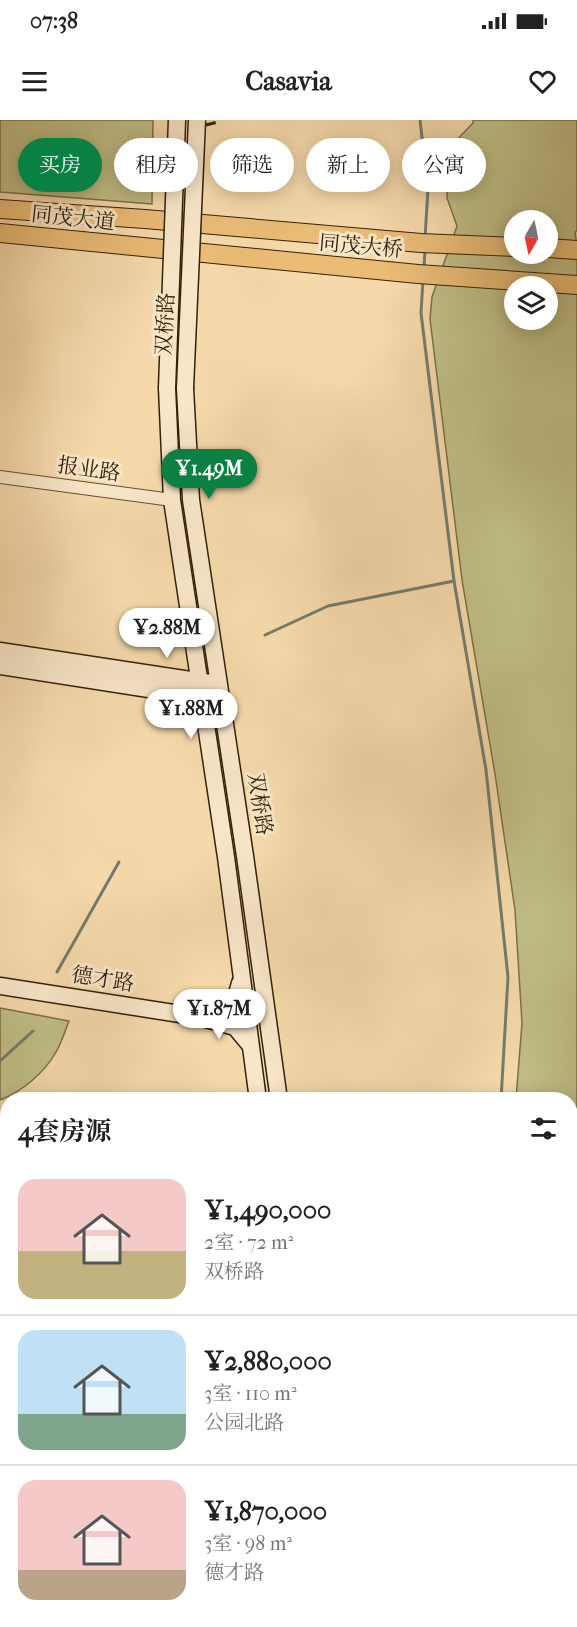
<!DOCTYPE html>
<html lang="zh">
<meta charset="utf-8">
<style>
body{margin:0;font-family:"IM FELL French Canon","Noto Serif SC",serif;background:#f2f2f2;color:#222;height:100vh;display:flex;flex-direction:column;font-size:22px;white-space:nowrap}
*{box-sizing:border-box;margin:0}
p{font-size:20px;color:#767676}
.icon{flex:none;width:33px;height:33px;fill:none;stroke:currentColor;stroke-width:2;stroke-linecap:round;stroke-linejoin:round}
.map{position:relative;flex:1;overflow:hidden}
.sheet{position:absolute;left:0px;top:972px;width:578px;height:536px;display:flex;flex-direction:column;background:#fff;border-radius:24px 24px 0 0;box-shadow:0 3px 15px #0003}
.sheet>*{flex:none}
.top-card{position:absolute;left:18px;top:18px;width:542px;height:54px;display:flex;gap:12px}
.needle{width:39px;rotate:189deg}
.tools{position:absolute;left:504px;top:90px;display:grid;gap:12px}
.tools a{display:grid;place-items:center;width:54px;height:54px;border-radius:50%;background:#fff;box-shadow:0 3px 15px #0003;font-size:30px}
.price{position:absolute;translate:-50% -51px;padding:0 14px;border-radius:21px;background:#fff;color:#222;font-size:20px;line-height:39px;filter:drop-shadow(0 2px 3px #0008)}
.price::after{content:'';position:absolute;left:50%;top:36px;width:18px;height:14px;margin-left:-9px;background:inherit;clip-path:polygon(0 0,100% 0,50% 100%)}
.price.on{background:#0b8043;color:#fff}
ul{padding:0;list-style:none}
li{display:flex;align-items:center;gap:18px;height:150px;padding:0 18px}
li+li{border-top:2px solid #e0e0e0}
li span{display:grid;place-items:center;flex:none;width:168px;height:120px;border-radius:18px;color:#555}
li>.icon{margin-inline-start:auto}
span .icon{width:72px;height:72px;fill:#fffc;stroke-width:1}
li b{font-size:26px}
h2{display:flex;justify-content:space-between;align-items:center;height:72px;padding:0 18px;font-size:26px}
.tag{padding:0 21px;border-radius:27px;background:#fff;box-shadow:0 3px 15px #0003;font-size:21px;line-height:54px}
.tag.on{background:#0b8043;color:#fff}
.status{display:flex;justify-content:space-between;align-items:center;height:42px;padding:0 30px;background:#fff;direction:ltr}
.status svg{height:16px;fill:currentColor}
header{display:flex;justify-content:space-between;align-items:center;height:78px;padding:0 18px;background:#fff;font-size:27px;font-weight:700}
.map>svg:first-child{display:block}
.green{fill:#c0be86;stroke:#7a7048;stroke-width:1.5;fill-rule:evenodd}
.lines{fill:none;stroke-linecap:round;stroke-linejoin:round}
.stream{stroke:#737c6d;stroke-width:3}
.street-casing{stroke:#644f32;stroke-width:14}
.secondary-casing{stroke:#33210a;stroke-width:19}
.primary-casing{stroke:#33210a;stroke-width:20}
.street{stroke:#f8e6c8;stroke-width:12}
.secondary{stroke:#f8e6c8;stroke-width:16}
.primary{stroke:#eabc76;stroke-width:18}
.rail{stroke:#33210a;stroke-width:3;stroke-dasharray:10 10;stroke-linecap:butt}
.secondary-bridge-casing{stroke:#33210a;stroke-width:19;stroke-linecap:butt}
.secondary-bridge{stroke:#f8e6c8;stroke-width:16}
.labels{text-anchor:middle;stroke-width:6;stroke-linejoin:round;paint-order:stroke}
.street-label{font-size:21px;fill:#33210a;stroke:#f8e6c8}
</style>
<div class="status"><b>07:38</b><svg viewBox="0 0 49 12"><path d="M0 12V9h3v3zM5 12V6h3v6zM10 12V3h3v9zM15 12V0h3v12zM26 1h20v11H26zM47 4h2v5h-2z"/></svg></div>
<header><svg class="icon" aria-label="menu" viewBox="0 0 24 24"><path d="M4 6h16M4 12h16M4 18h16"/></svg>Casavia<svg class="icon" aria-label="heart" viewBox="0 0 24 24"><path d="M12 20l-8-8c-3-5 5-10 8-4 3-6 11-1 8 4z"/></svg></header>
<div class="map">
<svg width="577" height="1507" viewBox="0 0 577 1507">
<rect width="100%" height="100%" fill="#f5d9ab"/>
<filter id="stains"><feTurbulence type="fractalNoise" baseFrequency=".00333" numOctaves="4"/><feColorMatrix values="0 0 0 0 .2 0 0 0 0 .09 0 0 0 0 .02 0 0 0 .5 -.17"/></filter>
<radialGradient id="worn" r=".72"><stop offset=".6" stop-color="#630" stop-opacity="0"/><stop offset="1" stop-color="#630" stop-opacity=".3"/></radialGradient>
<g class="green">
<path d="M 0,0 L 153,0 L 152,84 L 0,72 Z"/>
<path d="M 473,0 L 577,0 L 577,111 L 575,112 L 577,127 L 577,1310 L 570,1331 L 570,980 L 516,979 L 522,903 L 515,790 L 495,654 L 462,460 L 430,199 L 432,177 L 457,106 L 447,78 L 448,29 L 473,3 ZM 514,100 L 548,100 L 548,134 L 514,134 ZM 514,166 L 548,166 L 548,200 L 514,200 Z"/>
<path d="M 0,888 L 69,901 C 65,911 62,922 56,932 C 45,952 22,972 0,980 Z"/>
<path d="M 530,1500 L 555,1500 L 554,1507 L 530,1507 Z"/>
</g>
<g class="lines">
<g class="stream">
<path d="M 420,0 L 428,69 L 425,118"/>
<path d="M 424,148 L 425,130"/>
<path d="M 423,160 L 421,193 L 454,461 L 486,650 L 508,857 L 501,980"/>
<path d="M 265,515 L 328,486 L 454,461"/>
<path d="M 57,852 L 119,742"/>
<path d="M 0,941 L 33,911"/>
<path d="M 523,1500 L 524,1507"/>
</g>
<defs>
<path id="street" d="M 0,357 L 172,380"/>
<g id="secondary">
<path d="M 167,268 L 172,380 L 226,737 L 258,980"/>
<path d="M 185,268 L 191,380 L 245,736 L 279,980"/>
<path d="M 0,531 L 210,563"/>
<path d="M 0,546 L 213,579"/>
<path d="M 0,866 L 199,897 L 235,907 L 250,925"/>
<path d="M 203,896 C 225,893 235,885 240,863"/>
<path d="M 0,1113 L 8,1113"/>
<path d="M 0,1130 L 8,1131"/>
<path d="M 0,1445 L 8,1445"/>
<path d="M 274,1507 L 275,1500"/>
<path d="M 297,1507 L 297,1500"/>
</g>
<g id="primary">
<path d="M 0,89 L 145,99 L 421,123 L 514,127"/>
<path d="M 0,113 L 418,154 L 577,165"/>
<path d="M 548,128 L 577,130"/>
</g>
</defs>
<use href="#street" class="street-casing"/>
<use href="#secondary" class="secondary-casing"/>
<use href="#primary" class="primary-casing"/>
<use href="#street" class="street"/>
<use href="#secondary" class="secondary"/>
<use href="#primary" class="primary"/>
<path class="rail" d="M 206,5 L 225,0"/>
<defs>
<g id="secondary-bridge">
<path d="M 167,268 L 177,0"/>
<path d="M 185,268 L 197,0"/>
</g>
</defs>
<use href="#secondary-bridge" class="secondary-bridge-casing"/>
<use href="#secondary-bridge" class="secondary-bridge"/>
</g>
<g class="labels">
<g class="street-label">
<text transform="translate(73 98) rotate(6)" y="7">同茂大道</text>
<text transform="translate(361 126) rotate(5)" y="7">同茂大桥</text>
<text transform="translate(165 204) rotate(-87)" y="7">双桥路</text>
<text transform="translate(89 349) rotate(8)" y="7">报业路</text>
<text transform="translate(260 684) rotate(81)" y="7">双桥路</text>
<text transform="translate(103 859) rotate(9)" y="7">德才路</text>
</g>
</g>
<rect width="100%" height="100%" filter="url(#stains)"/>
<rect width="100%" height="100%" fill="url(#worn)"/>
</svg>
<div class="tools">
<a><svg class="needle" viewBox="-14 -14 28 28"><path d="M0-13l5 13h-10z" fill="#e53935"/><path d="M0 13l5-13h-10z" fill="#767676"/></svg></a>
<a><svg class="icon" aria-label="layers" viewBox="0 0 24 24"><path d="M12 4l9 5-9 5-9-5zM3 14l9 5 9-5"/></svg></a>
</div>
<b class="price on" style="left:209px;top:380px">¥1.49M</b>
<b class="price" style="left:167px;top:539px">¥2.88M</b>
<b class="price" style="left:191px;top:620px">¥1.88M</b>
<b class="price" style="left:219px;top:920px">¥1.87M</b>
<div class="top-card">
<a class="tag on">买房</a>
<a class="tag">租房</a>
<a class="tag">筛选</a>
<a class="tag">新上</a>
<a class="tag">公寓</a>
</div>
<section class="sheet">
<h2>4套房源<svg class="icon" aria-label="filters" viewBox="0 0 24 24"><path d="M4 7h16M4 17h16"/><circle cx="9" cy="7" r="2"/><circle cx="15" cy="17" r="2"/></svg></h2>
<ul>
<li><span style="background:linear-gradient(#f6c9c9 60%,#c2b280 0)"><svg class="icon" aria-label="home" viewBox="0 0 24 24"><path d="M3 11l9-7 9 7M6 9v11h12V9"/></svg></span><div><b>¥1,490,000</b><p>2室 · 72 m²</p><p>双桥路</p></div></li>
<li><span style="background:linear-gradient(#bfe0f5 70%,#7fa58c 0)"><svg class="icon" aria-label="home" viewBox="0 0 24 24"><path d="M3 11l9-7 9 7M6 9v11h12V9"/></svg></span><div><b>¥2,880,000</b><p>3室 · 110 m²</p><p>公园北路</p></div></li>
<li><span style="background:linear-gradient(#f6c9c9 75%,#b9a48a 0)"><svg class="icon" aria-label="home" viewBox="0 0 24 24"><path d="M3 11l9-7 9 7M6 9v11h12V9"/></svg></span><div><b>¥1,870,000</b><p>3室 · 98 m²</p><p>德才路</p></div></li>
</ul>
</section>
</div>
